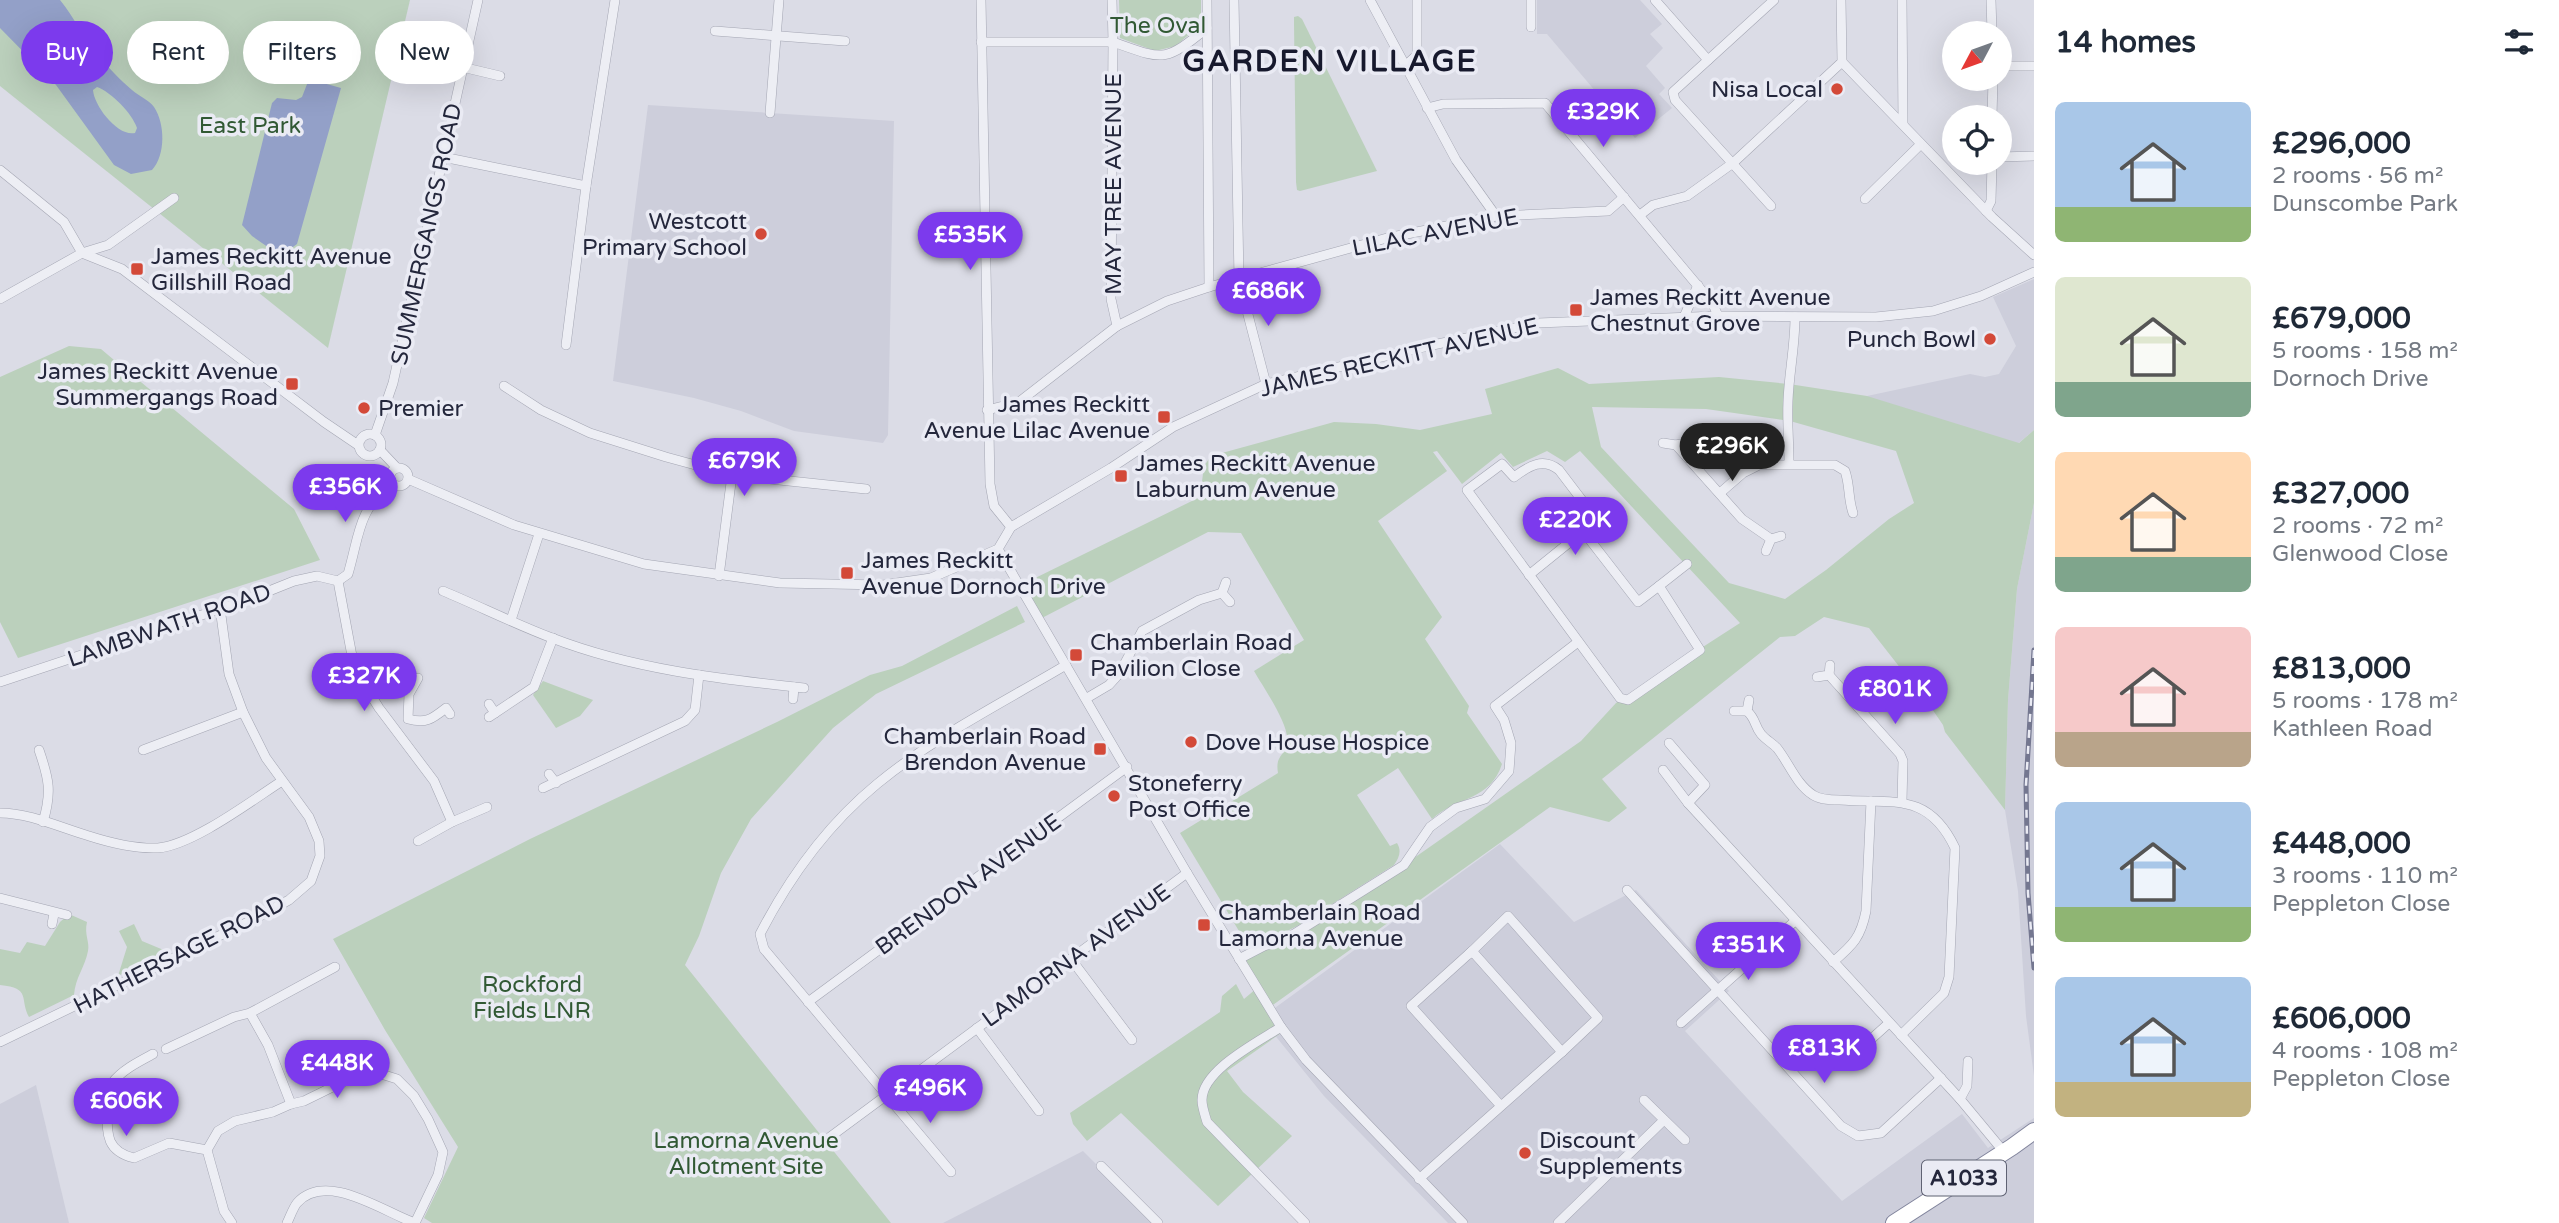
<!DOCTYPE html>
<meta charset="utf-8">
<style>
body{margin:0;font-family:"Varela Round",sans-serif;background:#f6f6f7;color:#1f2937;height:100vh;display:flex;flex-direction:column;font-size:26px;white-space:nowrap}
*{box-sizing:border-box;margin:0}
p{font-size:23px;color:#747a83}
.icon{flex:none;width:38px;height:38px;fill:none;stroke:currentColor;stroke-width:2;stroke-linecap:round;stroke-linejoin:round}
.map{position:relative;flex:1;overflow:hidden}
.side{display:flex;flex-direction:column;background:#fff;width:525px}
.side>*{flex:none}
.banner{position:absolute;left:21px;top:21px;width:665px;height:63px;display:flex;gap:14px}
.needle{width:46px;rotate:229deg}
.tools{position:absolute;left:1942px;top:21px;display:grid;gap:14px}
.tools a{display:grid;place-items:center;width:70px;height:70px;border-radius:50%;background:#fff;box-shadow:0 7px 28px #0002;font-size:35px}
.price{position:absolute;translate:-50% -60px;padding:0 16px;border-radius:24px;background:#7c3aed;color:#fff;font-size:23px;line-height:46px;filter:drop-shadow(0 2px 4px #0008)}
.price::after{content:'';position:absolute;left:50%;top:42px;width:21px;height:16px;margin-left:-10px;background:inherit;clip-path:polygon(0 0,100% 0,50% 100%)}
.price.selected{background:#222;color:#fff}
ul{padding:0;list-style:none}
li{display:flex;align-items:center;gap:21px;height:175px;padding:0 21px}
li span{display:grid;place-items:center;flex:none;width:196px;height:140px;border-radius:10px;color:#555}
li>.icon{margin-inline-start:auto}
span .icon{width:84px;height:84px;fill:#fffc;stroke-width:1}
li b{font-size:30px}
h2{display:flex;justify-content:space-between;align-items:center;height:84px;padding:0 21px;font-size:30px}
.pill{padding:0 24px;border-radius:32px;background:#fff;box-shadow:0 7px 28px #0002;font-size:24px;line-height:63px}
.pill.selected{background:#7c3aed;color:#fff}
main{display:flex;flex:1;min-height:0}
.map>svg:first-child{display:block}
.built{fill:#cdcedb}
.green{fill:#bbd0bc;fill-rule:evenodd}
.water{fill:#93a0c8;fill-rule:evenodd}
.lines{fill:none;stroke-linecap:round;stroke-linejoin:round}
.street-casing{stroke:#a4a6b3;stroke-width:10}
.highway-casing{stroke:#82859d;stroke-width:18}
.street{stroke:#edeef4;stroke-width:9}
.highway{stroke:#fff;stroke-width:16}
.rail-casing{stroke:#747790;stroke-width:5}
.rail{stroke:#eaebf4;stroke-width:2.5;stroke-dasharray:8;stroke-linecap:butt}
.poi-dot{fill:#d34938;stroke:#eaebf4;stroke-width:2.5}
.labels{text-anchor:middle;stroke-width:7;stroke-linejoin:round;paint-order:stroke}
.shield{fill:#eaebf4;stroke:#5f6273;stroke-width:2}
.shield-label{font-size:21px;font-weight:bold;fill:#24273c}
.park-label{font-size:23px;fill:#315934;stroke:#eaebf4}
.poi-label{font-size:23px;fill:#24273c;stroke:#eaebf4;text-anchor:start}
.street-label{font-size:23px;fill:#24273c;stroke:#eaebf4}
.district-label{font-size:30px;font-weight:bold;letter-spacing:2px;fill:#17192d;stroke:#eaebf4}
</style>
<main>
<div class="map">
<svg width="2034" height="1223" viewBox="0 0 2034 1223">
<rect width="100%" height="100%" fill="#dbdce6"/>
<g class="built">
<path d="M 1537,0 L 1640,0 L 1662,24 L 1650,34 L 1663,48 L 1646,66 L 1665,88 L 1659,94 L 1672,108 L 1635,138 L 1547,34 L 1537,34 Z"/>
<path d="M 648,105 L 894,121 L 888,435 L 883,443 L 794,431 L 741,411 L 694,398 L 613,381 Z"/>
<path d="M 2034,279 L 2034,430 L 2003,456 L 1886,421 L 1867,396 L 1970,374 L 1985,377 L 1999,374 L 2016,346 L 1993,297 Z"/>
<path d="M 2034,503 L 2034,1076 L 2026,1016 L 2018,891 L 2005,810 L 2008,700 L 2017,589 Z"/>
<path d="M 1500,844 L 1574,922 L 1636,890 L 1729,991 L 1685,1031 L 1842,1201 L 1962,1114 L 1988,1148 L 2034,1118 L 2034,1223 L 1448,1223 L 1324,1096 L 1261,1018 Z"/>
<path d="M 36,1085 L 69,1223 L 0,1223 L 0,1104 Z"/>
<path d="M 1083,1151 L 1155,1223 L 943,1223 Z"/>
</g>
<g class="green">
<path d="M 0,0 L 410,0 L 328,348 L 0,86 Z"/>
<path d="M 1119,0 L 1201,0 L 1201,18 L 1196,28 L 1176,46 L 1155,51 L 1120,38 Z"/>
<path d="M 1298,16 L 1302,19 L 1377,171 L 1300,191 L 1297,190 L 1296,182 L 1294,23 L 1294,17 Z"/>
<path d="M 69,346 L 101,349 L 114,360 L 116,359 L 124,368 L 294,509 L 320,560 L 18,658 L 0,622 L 0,377 Z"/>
<path d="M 1558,368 L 1589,384 L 1719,377 L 1789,384 L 1867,396 L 2019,443 L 2034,430 L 2034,503 L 2017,589 L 2008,700 L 2005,810 L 1945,732 L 1943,725 L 1930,706 L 1869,628 L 1824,617 L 1795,636 L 1780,637 L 1602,779 L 1627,808 L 1609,822 L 1550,807 L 1270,1007 L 1284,1031 L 1227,1071 L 1243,1092 L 1292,1136 L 1218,1206 L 1121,1113 L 1087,1141 L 1073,1124 L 1070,1113 L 1220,1012 L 1222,996 L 1236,984 L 1244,999 L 1257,988 L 1239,959 L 1286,939 L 1404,865 L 1581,741 L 1616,703 L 1740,623 L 1580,451 L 1565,462 L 1547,451 L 1513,467 L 1501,453 L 1462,484 L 1437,451 L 1433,452 L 1447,471 L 1378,521 L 1442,617 L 1425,639 L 1469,706 L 1467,713 L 1502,764 C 1490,801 1458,796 1432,819 L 1398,768 L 1357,795 L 1390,846 L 1397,843 C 1402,851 1399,858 1394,865 L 1299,925 C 1286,932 1258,945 1245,941 L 1180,833 L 1278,773 C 1275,755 1284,758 1287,742 C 1290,725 1263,687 1254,671 L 1304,640 L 1241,533 L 1208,532 L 1040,619 L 1021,585 L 1200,497 L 1204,466 L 1211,456 L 1334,422 L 1376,424 L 1420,430 L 1492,414 L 1485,389 ZM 1592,407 L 1706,409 L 1790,421 L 1896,451 L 1914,503 L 1889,519 L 1826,570 L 1785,599 L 1729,583 L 1601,447 Z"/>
<path d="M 1017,606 L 1025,622 L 876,694 L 833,728 L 751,819 L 721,873 L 699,936 L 685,965 L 891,1223 L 432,1223 L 424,1218 L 458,1147 L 385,1030 L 333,939 L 530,839 L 777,722 L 870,675 L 902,666 Z"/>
<path d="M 543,681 L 593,700 L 580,716 L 556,728 L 533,695 Z"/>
<path d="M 69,914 L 87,922 C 84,935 90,942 88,951 C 85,967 75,978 74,995 L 29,1017 C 19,999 32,988 0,985 L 0,949 L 20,953 L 27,942 L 45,946 L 60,922 Z"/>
<path d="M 134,924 L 142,941 L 166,951 L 118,976 L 127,947 L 119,931 Z"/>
</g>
<g class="water">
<path d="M 0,0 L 60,0 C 74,17 83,37 98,55 C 108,67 120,80 132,90 C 139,96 149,100 154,107 C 165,123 166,155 152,170 L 131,174 L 114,165 L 56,85 L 0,28 ZM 97,87 C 111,92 132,113 137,128 L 135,133 C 118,137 94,106 93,90 Z"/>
<path d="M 309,79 L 341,88 L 297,244 L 286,252 L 275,252 L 252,236 L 242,225 L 272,103 L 277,98 L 296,100 L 302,97 Z"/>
</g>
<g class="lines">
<defs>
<g id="street">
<path d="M 981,0 L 990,484 L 994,506 L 1011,527"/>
<path d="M 1112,0 L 1113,42 C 1164,60 1164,63 1207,28"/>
<path d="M 1207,0 L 1209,287"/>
<path d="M 1234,0 L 1239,280 L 1266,384"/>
<path d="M 1370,0 L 1456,160 L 1496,216"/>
<path d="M 1531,0 L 1531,27"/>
<path d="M 1655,0 L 1708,60"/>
<path d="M 1902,0 L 1903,124"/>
<path d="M 1991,0 L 1992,33"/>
<path d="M 715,31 L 845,41"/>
<path d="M 981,42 L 1113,42 L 1111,299 L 1117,326"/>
<path d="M 1842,62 L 1992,217 L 2034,255"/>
<path d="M 1405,66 L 1417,55 L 1417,0"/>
<path d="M 2000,66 L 2034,66"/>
<path d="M 462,67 L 500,76"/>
<path d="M 1427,108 L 1443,104 L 1545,103 L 1713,304 L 1718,316"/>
<path d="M 770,113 L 779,0"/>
<path d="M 1992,117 L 1993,79"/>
<path d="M 443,157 L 586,186"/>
<path d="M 2000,157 L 2034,156"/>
<path d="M 0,170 L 64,222 L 82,253 L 122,269 L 324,422 L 358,445"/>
<path d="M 1865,199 L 1921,144"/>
<path d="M 1771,206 L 1675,100 L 1673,92 L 1774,0"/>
<path d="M 1986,211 L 1991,201 L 1992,163"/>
<path d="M 1640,215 L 1653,205 L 1687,196 L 1733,163 L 1842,62 L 1841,0"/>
<path d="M 0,299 L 82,253 L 108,245 L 174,198"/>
<path d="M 1684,317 L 1698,285"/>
<path d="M 566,345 L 586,186 L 615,0"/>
<path d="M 504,386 L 541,410 L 590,433 L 666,457 L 732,475 L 866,489"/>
<path d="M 987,410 L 1019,402 L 1117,326 L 1167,301 L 1209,287 L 1387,238 L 1496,216 L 1608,211 L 1624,197"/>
<circle cx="370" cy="445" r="11"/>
<path d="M 375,435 L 393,383 L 478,0"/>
<path d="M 1663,443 L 1676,445 L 1686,443"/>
<path d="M 1676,445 L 1742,519 L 1771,539"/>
<path d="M 380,450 L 397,468"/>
<path d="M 1789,463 C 1789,442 1787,422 1788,401 C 1789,373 1795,346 1795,317"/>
<circle cx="399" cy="477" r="9"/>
<path d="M 408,479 L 514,525 L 644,564 L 780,583 L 883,585 L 931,578 L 998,549 L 1011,527 L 1111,468 L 1173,427 L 1266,384 L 1428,346 L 1538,323 L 1718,316 L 1876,317 L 1933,311 L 1981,296 L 2034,272"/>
<path d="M 1720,493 L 1743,473 L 1759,465 L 1835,465 L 1845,471 C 1850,485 1848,499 1853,513"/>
<path d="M 1583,531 L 1638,602 L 1659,586 L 1700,650 L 1628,700 L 1620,698 L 1467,490 L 1502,464 L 1514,477 C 1529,466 1543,457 1559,470 L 1597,520"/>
<path d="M 998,549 L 1187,873 L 1281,1027 L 1306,1060 L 1463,1223"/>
<path d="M 1766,551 L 1771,539 L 1781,536"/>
<path d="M 1529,575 L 1602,516"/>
<path d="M 719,576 L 732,475"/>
<path d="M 338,581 L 352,656 L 362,681 L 379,708 L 434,781 L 452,822"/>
<path d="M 338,581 L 348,574 C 360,533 357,513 391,482"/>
<path d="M 1226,582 L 1222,593 L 1230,602"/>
<path d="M 1659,586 L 1687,564"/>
<path d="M 443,591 C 479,606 515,624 552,638 C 632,669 719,679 804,688"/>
<path d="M 511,620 L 539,534"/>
<path d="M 1829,675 L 1900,754 L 1903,761 L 1902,801"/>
<path d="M 1817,677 L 1829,675 L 1830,665"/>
<path d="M 418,678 L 409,694 L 408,719 C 426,724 432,719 446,708 L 450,714"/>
<path d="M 0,682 L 244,601 L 294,581 L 317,576 L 338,581"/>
<path d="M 1087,698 L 1109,685 L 1119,674 L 1142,631 L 1199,600 L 1222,593"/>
<path d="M 793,699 L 794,687"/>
<path d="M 489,704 L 495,713"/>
<path d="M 1734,711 L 1747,711 L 1749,700"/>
<path d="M 1747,711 C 1756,719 1754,725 1761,734 C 1765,739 1772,743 1777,748 C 1789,763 1796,784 1813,795 C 1820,800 1832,800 1840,800 C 1892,804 1928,791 1955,848 L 1949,977 L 1944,993 L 1901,1035"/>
<path d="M 489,717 L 534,687 L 553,638"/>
<path d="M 1669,743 L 1705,785 L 1688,803"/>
<path d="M 39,750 C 49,779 52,792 43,822"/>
<path d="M 143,750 L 243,712"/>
<path d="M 1663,770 L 1688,803 L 1960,1099 L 2004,1152"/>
<path d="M 549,774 L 556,783"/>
<path d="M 543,788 L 685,721 L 695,710 L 699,675"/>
<path d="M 0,813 C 30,813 61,828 89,836 C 111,843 135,849 158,848 C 193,845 251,801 282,781"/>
<path d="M 418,841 L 452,822 L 487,807"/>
<path d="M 1627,890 L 1841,1126 L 1858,1136 L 1881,1133 L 1941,1078"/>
<path d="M 0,898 L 67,915"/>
<path d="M 52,924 L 54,914"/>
<path d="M 1469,954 L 1508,916 L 1598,1018 L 1562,1052"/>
<path d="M 1071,959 L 1132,1040"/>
<path d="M 1239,959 L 1264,946 L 1286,939 L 1404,865 L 1430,827 L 1456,808 L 1485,799 L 1509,771 L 1511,743 L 1504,720 L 1495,706 L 1578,642"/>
<path d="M 1833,962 C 1853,945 1861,937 1866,911 L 1871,801"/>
<path d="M 808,1002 L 1127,767"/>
<path d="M 250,1013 L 268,1045 L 291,1104"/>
<path d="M 1681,1023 L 1795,921"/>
<path d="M 1281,1027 C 1258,1042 1202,1070 1202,1100 C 1202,1107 1205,1115 1207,1122 L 1305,1223"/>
<path d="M 977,1028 L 1039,1111"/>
<path d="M 0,1042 L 254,919 L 289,900 L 311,881 L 320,856 L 319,841 L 309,817 L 266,758 L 243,712 L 229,674 L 220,608"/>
<path d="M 166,1049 L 234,1017 L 250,1013 L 335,967"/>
<path d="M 153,1054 C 138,1062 122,1070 112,1083 C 106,1092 107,1100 107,1110 C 107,1134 106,1151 134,1158 L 169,1143 L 207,1150"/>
<path d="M 1849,1059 L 1889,1023"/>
<path d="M 1960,1099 L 1967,1086 L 1968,1061"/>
<path d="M 1644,1100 L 1685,1140"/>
<path d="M 830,1137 L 1187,873"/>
<path d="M 1101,1166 L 1158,1223"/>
<path d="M 951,1172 L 764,949 L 760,934 C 789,878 827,825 877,784 C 934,737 1002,703 1066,665"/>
<path d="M 1419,1179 L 1562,1052 L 1472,951 L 1411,1006 L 1501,1106"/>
<path d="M 232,1223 L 224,1211 L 207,1150 L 218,1131 L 235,1121 L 273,1112 L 291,1104 L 304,1101 L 359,1074 L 378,1073 L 397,1079 L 414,1096 L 428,1119 L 443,1152 L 438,1175 L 415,1223"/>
<path d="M 287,1223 C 290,1217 293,1208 297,1203 C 326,1170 385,1213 415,1223"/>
<path d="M 1558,1223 L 1664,1120"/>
</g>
<path id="highway" d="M 1894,1223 L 2012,1147 L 2034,1131"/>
</defs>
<use href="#street" class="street-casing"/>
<use href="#highway" class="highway-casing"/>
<use href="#street" class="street"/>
<use href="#highway" class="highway"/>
<defs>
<path id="rail" d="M 2034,650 L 2026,785 L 2028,893 L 2034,968"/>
</defs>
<use href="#rail" class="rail-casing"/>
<use href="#rail" class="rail"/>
</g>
<g class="poi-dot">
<circle cx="1837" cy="89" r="7"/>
<circle cx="761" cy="234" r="7"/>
<rect x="130" y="262" width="14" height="14" rx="3.5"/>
<rect x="1569" y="303" width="14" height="14" rx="3.5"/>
<circle cx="1990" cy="339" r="7"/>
<rect x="285" y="377" width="14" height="14" rx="3.5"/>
<circle cx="364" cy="408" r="7"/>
<rect x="1157" y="410" width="14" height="14" rx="3.5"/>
<rect x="1114" y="469" width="14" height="14" rx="3.5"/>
<rect x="840" y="566" width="14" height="14" rx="3.5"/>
<rect x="1069" y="648" width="14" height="14" rx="3.5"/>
<circle cx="1191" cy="742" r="7"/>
<rect x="1093" y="742" width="14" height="14" rx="3.5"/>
<circle cx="1114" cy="796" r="7"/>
<rect x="1197" y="918" width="14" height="14" rx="3.5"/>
<circle cx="1525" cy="1153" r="7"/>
</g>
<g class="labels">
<rect class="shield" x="1922" y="1160.5" width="84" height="35" rx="5"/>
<g class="shield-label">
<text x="1964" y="1185">A1033</text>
</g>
<g class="park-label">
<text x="1158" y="33">The Oval</text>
<text x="250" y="133">East Park</text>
<text x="532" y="992">Rockford<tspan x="532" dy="26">Fields LNR</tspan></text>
<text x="746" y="1148">Lamorna Avenue<tspan x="746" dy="26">Allotment Site</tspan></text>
</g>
<g class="poi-label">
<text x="1823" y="97" text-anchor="end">Nisa Local</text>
<text x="747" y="229" text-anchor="end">Westcott<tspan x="747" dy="26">Primary School</tspan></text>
<text x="151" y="264">James Reckitt Avenue<tspan x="151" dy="26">Gillshill Road</tspan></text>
<text x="1590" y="305">James Reckitt Avenue<tspan x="1590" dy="26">Chestnut Grove</tspan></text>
<text x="1976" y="347" text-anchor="end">Punch Bowl</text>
<text x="278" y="379" text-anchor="end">James Reckitt Avenue<tspan x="278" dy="26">Summergangs Road</tspan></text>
<text x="1150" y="412" text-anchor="end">James Reckitt<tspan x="1150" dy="26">Avenue Lilac Avenue</tspan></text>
<text x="378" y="416">Premier</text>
<text x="1135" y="471">James Reckitt Avenue<tspan x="1135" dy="26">Laburnum Avenue</tspan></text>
<text x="861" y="568">James Reckitt<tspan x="861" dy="26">Avenue Dornoch Drive</tspan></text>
<text x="1090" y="650">Chamberlain Road<tspan x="1090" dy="26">Pavilion Close</tspan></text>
<text x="1086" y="744" text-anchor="end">Chamberlain Road<tspan x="1086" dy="26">Brendon Avenue</tspan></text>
<text x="1205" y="750">Dove House Hospice</text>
<text x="1128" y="791">Stoneferry<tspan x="1128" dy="26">Post Office</tspan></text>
<text x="1218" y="920">Chamberlain Road<tspan x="1218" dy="26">Lamorna Avenue</tspan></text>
<text x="1539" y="1148">Discount<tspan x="1539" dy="26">Supplements</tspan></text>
</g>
<g class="street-label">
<text transform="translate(1113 184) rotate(-90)" y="8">MAY TREE AVENUE</text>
<text transform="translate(1435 232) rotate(-11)" y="8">LILAC AVENUE</text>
<text transform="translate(426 234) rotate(-78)" y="8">SUMMERGANGS ROAD</text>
<text transform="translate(1399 357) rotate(-13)" y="8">JAMES RECKITT AVENUE</text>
<text transform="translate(169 625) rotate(-19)" y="8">LAMBWATH ROAD</text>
<text transform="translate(968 884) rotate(-36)" y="8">BRENDON AVENUE</text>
<text transform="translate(179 954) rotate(-27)" y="8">HATHERSAGE ROAD</text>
<text transform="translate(1076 955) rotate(-36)" y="8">LAMORNA AVENUE</text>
</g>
<g class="district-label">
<text x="1330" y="71">GARDEN VILLAGE</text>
</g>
</g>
</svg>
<div class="tools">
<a><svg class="needle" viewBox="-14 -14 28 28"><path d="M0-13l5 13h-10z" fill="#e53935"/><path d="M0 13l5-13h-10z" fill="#747a83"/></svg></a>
<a><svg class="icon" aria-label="locate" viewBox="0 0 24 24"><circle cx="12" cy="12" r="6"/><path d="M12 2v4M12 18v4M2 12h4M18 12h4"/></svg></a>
</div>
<b class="price" style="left:1603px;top:149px">£329K</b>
<b class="price" style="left:970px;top:272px">£535K</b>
<b class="price" style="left:1268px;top:328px">£686K</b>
<b class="price selected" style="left:1732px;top:483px">£296K</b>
<b class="price" style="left:744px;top:498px">£679K</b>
<b class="price" style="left:345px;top:524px">£356K</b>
<b class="price" style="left:1575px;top:557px">£220K</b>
<b class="price" style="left:364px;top:713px">£327K</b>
<b class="price" style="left:1895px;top:726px">£801K</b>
<b class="price" style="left:1748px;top:982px">£351K</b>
<b class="price" style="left:1824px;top:1085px">£813K</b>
<b class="price" style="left:337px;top:1100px">£448K</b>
<b class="price" style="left:930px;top:1125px">£496K</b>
<b class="price" style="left:126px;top:1138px">£606K</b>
<div class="banner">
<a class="pill selected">Buy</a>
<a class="pill">Rent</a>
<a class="pill">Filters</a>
<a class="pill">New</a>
</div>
</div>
<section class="side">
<h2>14 homes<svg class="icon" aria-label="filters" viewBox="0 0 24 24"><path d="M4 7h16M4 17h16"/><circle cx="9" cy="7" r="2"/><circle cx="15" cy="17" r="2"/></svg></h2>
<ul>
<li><span style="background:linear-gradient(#a9c7e8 75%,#8fb573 0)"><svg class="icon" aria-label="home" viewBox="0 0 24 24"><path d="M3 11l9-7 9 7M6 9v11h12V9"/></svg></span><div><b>£296,000</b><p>2 rooms · 56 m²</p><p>Dunscombe Park</p></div></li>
<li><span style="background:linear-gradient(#dfe7d0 75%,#7fa58c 0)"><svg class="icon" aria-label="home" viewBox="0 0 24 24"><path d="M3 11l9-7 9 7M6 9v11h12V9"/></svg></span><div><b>£679,000</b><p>5 rooms · 158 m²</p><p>Dornoch Drive</p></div></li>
<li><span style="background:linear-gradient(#ffd9b3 75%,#7fa58c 0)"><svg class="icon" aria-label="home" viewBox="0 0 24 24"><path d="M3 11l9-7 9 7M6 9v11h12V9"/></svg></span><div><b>£327,000</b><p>2 rooms · 72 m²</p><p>Glenwood Close</p></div></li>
<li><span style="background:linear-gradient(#f6c9c9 75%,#b9a48a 0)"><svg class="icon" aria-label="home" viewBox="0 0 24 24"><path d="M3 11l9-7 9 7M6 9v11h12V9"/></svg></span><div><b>£813,000</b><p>5 rooms · 178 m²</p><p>Kathleen Road</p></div></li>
<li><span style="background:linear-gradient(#a9c7e8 75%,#8fb573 0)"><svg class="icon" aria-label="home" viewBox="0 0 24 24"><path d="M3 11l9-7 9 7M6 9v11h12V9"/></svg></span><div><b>£448,000</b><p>3 rooms · 110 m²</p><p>Peppleton Close</p></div></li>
<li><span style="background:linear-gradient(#a9c7e8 75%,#c2b280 0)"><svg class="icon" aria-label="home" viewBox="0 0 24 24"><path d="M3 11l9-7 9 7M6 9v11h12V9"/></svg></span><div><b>£606,000</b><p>4 rooms · 108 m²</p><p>Peppleton Close</p></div></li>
</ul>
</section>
</main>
